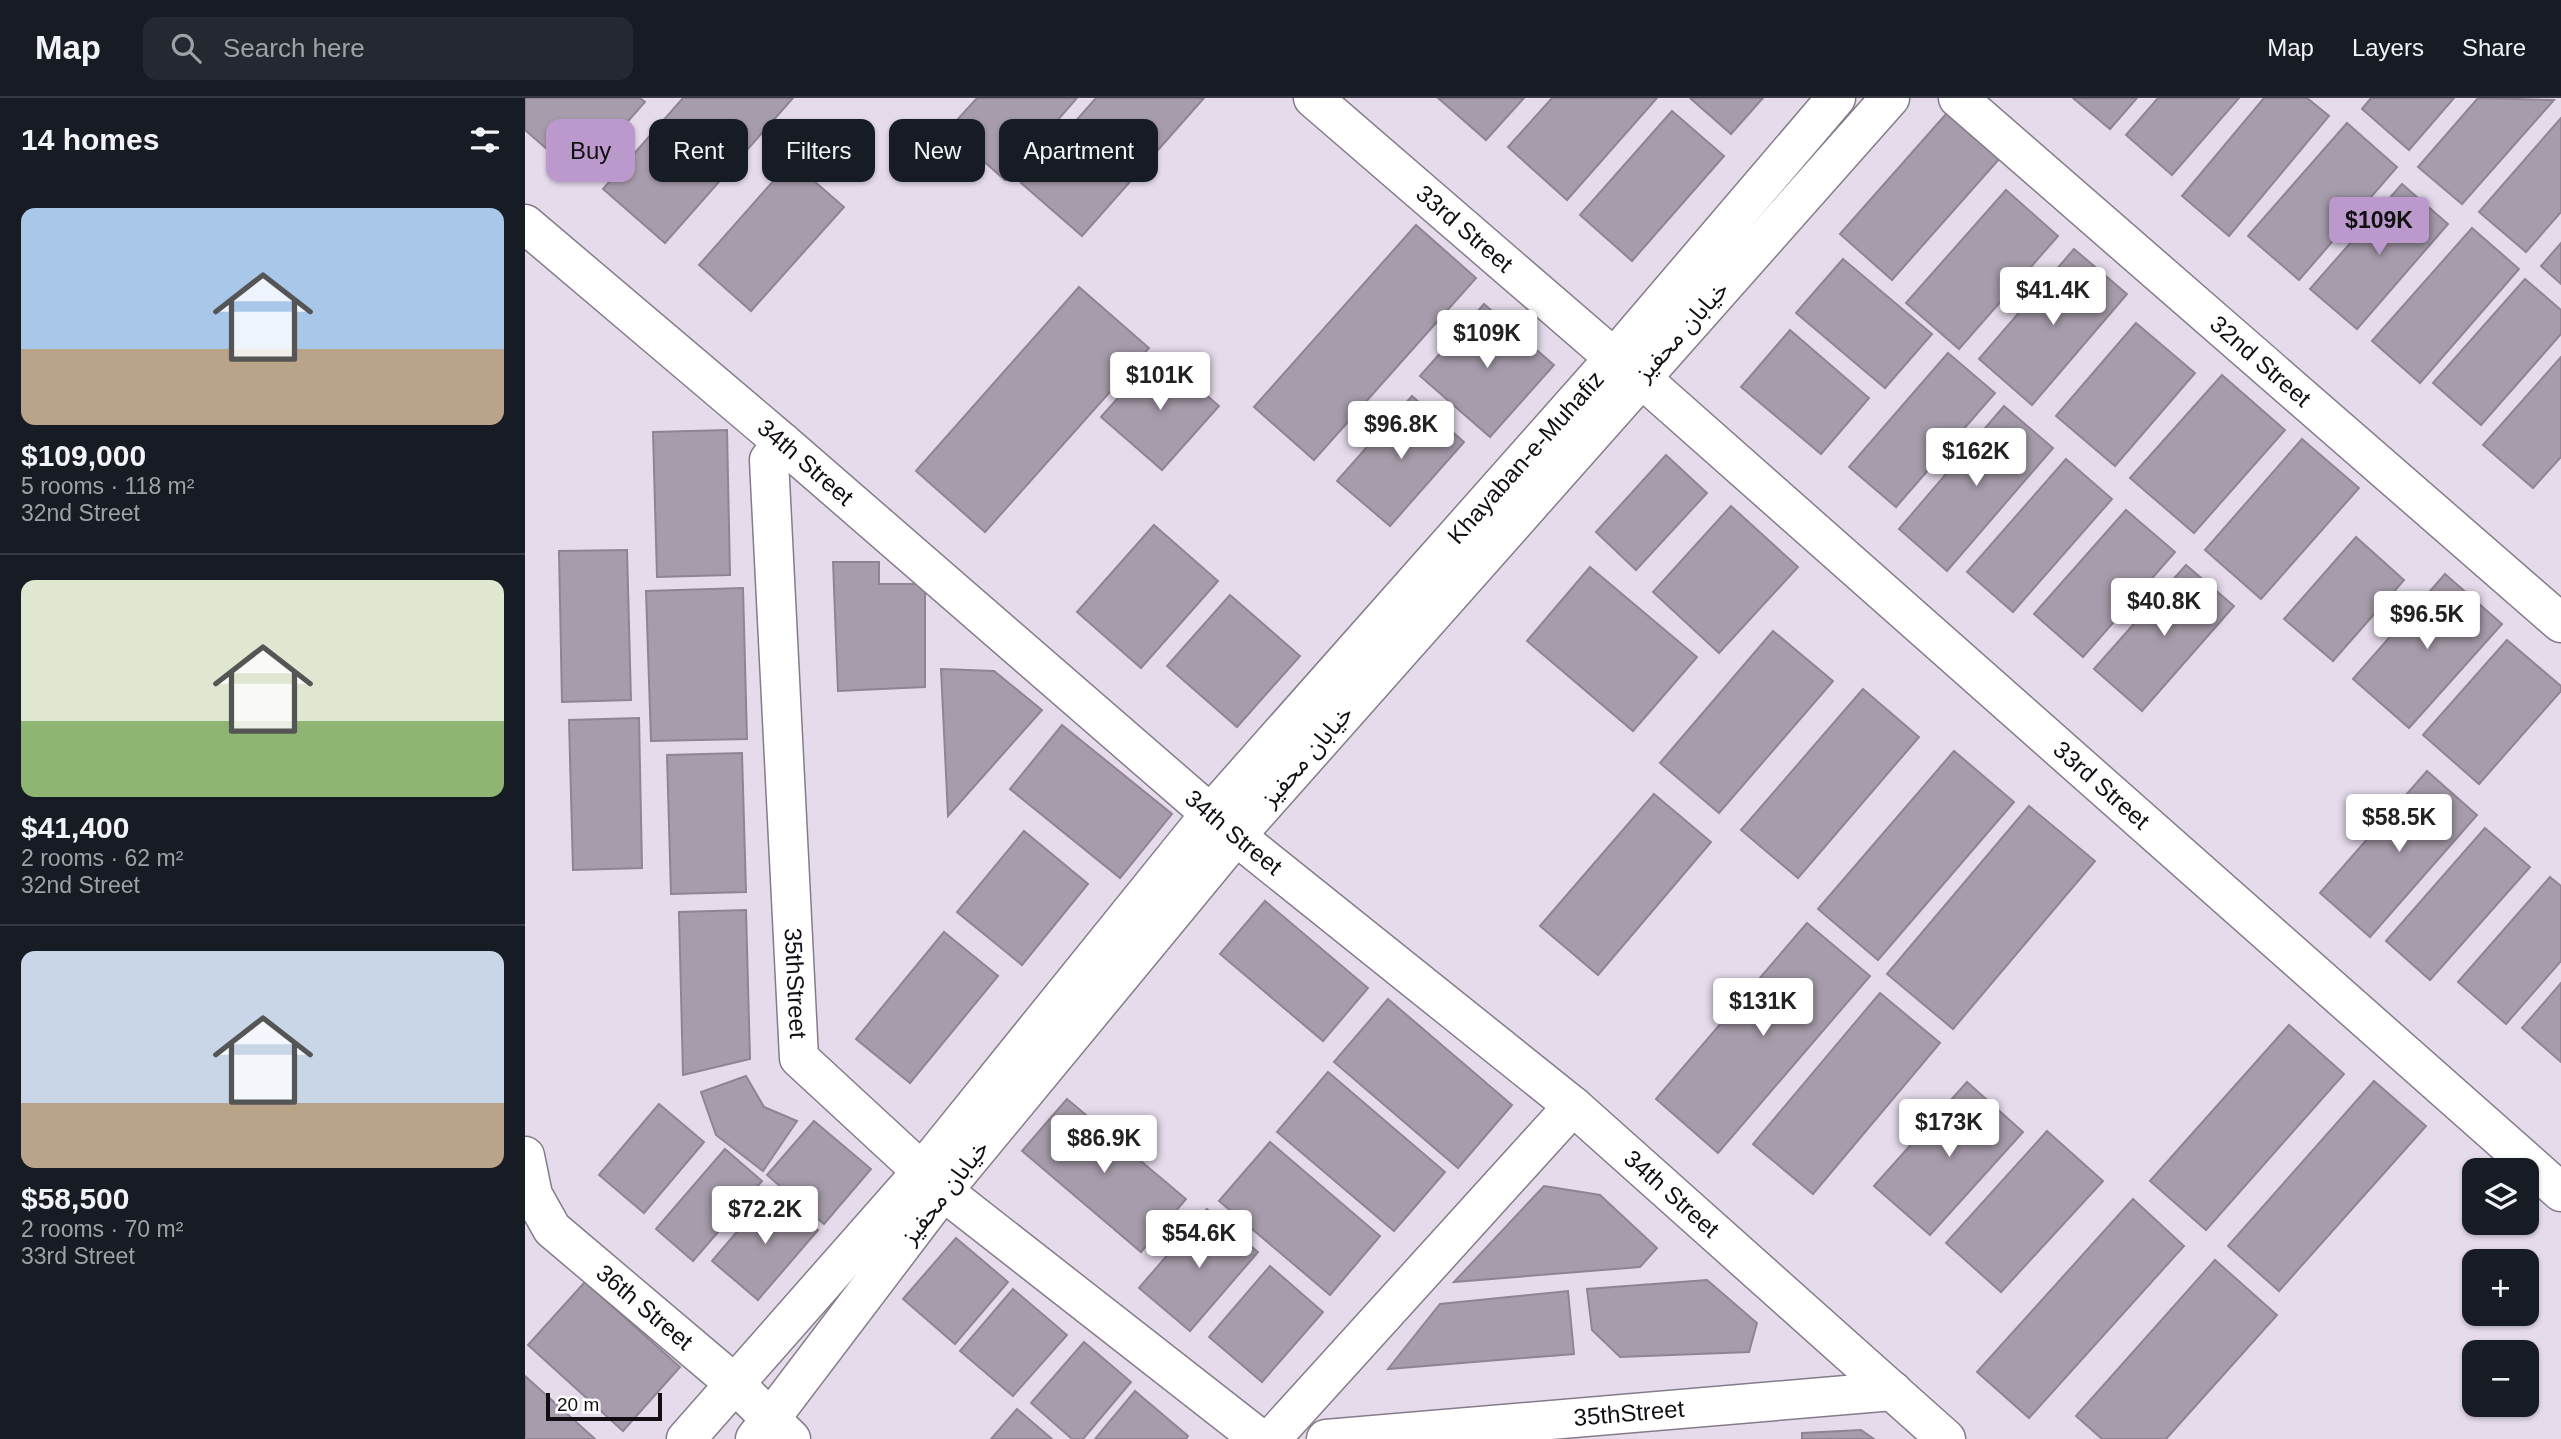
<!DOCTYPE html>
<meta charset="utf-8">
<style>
body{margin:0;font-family:Helvetica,"Noto Sans Arabic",sans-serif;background:#242831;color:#f1f3f6;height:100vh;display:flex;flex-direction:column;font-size:26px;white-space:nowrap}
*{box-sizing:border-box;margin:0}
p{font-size:23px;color:#9ea1a6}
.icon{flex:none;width:38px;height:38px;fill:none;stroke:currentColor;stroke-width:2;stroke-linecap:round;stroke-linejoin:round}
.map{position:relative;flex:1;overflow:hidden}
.sheet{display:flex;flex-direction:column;background:#171b24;width:525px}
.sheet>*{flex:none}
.top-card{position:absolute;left:21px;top:21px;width:665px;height:63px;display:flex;gap:14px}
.controls{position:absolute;left:1937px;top:1060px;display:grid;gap:14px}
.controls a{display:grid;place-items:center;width:77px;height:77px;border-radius:14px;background:#171b24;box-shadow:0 2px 5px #0004;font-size:35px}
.scale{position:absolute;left:21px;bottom:18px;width:116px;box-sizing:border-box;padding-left:7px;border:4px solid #120e14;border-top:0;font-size:19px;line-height:24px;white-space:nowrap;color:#120e14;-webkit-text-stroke:5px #fff;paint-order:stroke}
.price{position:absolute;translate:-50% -60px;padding:0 16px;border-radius:7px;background:#fff;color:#222;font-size:23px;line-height:46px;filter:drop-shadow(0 2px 4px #0008)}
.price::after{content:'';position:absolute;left:50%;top:42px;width:21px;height:16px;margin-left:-10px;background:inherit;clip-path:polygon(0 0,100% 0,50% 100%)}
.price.selected{background:#bb99cd;color:#111}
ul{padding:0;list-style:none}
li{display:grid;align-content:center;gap:14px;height:371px;padding:0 21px}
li+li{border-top:2px solid #363941}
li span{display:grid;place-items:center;height:217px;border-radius:14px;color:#555}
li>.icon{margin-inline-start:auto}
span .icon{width:126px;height:126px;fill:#fffc;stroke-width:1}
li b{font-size:30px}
h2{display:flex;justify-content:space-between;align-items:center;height:84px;padding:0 21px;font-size:30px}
.tag{padding:0 24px;border-radius:14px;background:#171b24;box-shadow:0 2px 5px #0004;font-size:24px;line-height:63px}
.tag.selected{background:#bb99cd;color:#111}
header{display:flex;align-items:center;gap:42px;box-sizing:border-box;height:98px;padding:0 35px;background:#171b24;border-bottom:2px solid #363941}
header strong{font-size:33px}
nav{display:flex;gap:38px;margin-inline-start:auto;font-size:24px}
.search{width:490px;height:63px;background:#242831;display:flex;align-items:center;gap:18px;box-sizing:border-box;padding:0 24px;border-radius:14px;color:#9ea1a6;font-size:26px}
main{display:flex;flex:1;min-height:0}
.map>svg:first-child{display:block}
.building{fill:#a79cab;stroke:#8f8493;stroke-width:2}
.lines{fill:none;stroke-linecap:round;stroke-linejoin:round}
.street-casing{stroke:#867b8a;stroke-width:41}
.secondary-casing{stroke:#867b8a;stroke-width:41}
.street{stroke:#fff;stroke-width:38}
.secondary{stroke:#fff;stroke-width:38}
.labels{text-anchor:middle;stroke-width:7;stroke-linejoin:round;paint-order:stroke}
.street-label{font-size:24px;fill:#120e14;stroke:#fff}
</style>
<header>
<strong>Map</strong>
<div class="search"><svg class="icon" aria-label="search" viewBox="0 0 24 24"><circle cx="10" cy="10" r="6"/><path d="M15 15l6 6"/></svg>Search here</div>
<nav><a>Map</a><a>Layers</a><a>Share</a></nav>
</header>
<main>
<section class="sheet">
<h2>14 homes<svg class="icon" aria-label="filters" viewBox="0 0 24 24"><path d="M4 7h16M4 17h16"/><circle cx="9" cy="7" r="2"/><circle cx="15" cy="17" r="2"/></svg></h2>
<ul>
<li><span style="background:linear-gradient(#a9c7e8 65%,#b9a48a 0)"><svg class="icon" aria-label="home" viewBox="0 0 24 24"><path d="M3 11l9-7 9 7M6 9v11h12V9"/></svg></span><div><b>$109,000</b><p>5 rooms · 118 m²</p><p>32nd Street</p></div></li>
<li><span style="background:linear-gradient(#dfe7d0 65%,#8fb573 0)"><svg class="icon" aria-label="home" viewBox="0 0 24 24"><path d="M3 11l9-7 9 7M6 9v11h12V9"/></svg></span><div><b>$41,400</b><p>2 rooms · 62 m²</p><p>32nd Street</p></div></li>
<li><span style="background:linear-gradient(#c9d6e8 70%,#b9a48a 0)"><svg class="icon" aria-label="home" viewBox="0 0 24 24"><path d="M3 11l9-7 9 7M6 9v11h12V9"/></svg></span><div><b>$58,500</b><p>2 rooms · 70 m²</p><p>33rd Street</p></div></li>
</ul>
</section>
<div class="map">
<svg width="2036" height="1341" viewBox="0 0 2036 1341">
<rect width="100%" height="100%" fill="#e6dbeb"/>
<g class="building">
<path d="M 0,0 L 115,0 L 120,4 L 54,79 L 0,32 Z"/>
<path d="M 158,0 L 268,0 L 140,145 L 78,91 Z"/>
<path d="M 452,0 L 552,0 L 480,82 L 423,32 Z"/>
<path d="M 571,0 L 679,0 L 557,138 L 496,85 Z"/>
<path d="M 913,0 L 999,0 L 961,42 Z"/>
<path d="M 1027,0 L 1132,0 L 1042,102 L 983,49 Z"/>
<path d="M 1165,0 L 1238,0 L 1206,36 Z"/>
<path d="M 1548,0 L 1612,0 L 1585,31 Z"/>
<path d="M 1633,0 L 1714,0 L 1647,77 L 1601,37 Z"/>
<path d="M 1739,0 L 1782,0 L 1804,18 L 1704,138 L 1657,98 Z"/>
<path d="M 1846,0 L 1929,0 L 1884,52 L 1837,11 Z"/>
<path d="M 1953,0 L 2029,2 L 1937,106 L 1893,69 Z"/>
<path d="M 1147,13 L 1199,58 L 1107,163 L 1055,117 Z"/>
<path d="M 1422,15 L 1475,60 L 1367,182 L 1315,136 Z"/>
<path d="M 2036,20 L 2036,114 L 2001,154 L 1954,114 Z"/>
<path d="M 1822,25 L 1872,69 L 1774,182 L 1723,138 Z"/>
<path d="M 266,63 L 319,109 L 226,213 L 174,167 Z"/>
<path d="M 1877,86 L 1923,126 L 1832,231 L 1785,191 Z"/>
<path d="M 1481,92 L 1533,138 L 1434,251 L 1381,205 Z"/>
<path d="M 891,127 L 951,180 L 789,362 L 729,309 Z"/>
<path d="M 1947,130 L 1994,171 L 1895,285 L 1847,243 Z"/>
<path d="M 2036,145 L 2036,186 L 2016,168 Z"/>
<path d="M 1549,151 L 1602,196 L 1507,307 L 1454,261 Z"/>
<path d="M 1318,161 L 1407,236 L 1360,290 L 1271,215 Z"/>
<path d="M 2000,181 L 2036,212 L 2036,236 L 1956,327 L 1908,285 Z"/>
<path d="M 554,189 L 624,250 L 460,434 L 391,373 Z"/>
<path d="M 959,206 L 1029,267 L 965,339 L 895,278 Z"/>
<path d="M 1611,225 L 1670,275 L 1590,368 L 1531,318 Z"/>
<path d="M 1265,232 L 1344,300 L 1296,356 L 1216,289 Z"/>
<path d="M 633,255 L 694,308 L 637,372 L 576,319 Z"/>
<path d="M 1423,255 L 1470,295 L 1371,409 L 1324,369 Z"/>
<path d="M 2036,259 L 2036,359 L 2008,390 L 1958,347 Z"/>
<path d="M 1697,277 L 1760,332 L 1669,435 L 1605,380 Z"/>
<path d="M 887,298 L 939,344 L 865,428 L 812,383 Z"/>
<path d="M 1479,308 L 1528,350 L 1422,473 L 1374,431 Z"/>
<path d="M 202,332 L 205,477 L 132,479 L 128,334 Z"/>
<path d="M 1777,341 L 1834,390 L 1736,501 L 1680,452 Z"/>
<path d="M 1141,357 L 1182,395 L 1111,472 L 1071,434 Z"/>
<path d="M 1541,361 L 1587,401 L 1488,514 L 1442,474 Z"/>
<path d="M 1206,408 L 1273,469 L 1194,555 L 1128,494 Z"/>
<path d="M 1601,412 L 1650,454 L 1558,559 L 1509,516 Z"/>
<path d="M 629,427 L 693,483 L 616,570 L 552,514 Z"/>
<path d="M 1831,439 L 1879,482 L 1808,563 L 1759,521 Z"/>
<path d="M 102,452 L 106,602 L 37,604 L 34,453 Z"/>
<path d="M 308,464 L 354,464 L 354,486 L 400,486 L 400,589 L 313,593 Z"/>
<path d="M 1661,467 L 1709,508 L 1617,613 L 1569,571 Z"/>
<path d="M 1065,469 L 1172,559 L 1108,633 L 1002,543 Z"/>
<path d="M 1920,476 L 1977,526 L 1884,630 L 1828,581 Z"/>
<path d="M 218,490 L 222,641 L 126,643 L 121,493 Z"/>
<path d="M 705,497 L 775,558 L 712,629 L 642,568 Z"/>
<path d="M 1248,533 L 1308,583 L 1194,715 L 1135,665 Z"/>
<path d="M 1982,542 L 2036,588 L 2036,593 L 1954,686 L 1898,637 Z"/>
<path d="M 416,571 L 469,573 L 517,612 L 423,718 Z"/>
<path d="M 1338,591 L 1394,639 L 1273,780 L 1216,732 Z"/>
<path d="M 114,620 L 117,770 L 48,772 L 44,622 Z"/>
<path d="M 537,627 L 647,716 L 595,780 L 485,691 Z"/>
<path d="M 1429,653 L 1489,704 L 1353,862 L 1293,811 Z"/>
<path d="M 217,655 L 221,794 L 146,796 L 142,657 Z"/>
<path d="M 1902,673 L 1952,717 L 1845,839 L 1795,795 Z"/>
<path d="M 1129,696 L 1186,744 L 1073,877 L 1015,828 Z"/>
<path d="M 1504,708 L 1570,763 L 1428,931 L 1362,876 Z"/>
<path d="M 1960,730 L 2005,769 L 1905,882 L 1861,843 Z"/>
<path d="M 499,733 L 563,786 L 497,867 L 432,814 Z"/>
<path d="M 2025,779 L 2036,788 L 2036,863 L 1981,926 L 1933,884 Z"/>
<path d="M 740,803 L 843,890 L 798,943 L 695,856 Z"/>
<path d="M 221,812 L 225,961 L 158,977 L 154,814 Z"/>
<path d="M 1282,825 L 1345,878 L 1193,1055 L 1131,1001 Z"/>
<path d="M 419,834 L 473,878 L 385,985 L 331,941 Z"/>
<path d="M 2036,885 L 2036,964 L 1997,930 Z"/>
<path d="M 1355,895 L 1415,945 L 1288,1096 L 1228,1046 Z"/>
<path d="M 863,901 L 987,1007 L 933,1070 L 809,964 Z"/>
<path d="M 1764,927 L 1819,976 L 1681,1132 L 1625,1083 Z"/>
<path d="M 803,974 L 920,1074 L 869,1133 L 752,1034 Z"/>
<path d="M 221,978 L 239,1009 L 272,1023 L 238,1073 L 191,1037 L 176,994 Z"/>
<path d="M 1849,983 L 1901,1028 L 1754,1193 L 1703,1148 Z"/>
<path d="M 1442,984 L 1498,1034 L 1405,1137 L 1349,1088 Z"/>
<path d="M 542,1001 L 661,1101 L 616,1154 L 497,1053 Z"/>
<path d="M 134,1006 L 179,1044 L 119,1115 L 74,1077 Z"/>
<path d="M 289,1023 L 346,1071 L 299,1126 L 242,1077 Z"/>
<path d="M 1522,1033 L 1578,1083 L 1476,1194 L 1421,1145 Z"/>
<path d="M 745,1044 L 855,1138 L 805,1197 L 694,1103 Z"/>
<path d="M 200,1051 L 237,1083 L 168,1163 L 131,1131 Z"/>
<path d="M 1019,1088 L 1075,1097 L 1132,1150 L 1115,1169 L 929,1184 Z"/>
<path d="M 247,1093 L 293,1132 L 233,1202 L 187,1163 Z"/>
<path d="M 1608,1101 L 1659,1148 L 1504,1320 L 1452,1274 Z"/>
<path d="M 682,1111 L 733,1154 L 665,1233 L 614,1190 Z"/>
<path d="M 431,1140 L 483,1184 L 430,1246 L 378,1201 Z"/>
<path d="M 1690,1162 L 1752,1217 L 1641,1341 L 1577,1341 L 1551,1318 Z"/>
<path d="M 745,1168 L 798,1214 L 737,1284 L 684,1239 Z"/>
<path d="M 1182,1182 L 1232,1225 L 1224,1254 L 1095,1259 L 1067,1232 L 1062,1191 Z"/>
<path d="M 60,1184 L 155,1269 L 98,1333 L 3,1247 Z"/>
<path d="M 488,1191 L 542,1237 L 488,1298 L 435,1253 Z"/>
<path d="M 1043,1193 L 1049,1256 L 863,1271 L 915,1206 Z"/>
<path d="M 559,1244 L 606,1284 L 558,1341 L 547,1341 L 506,1305 Z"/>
<path d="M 0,1278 L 70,1341 L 0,1341 Z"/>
<path d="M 610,1293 L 663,1338 L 661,1341 L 570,1341 Z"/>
<path d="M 492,1311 L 527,1341 L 466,1341 Z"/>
<path d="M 1336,1332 L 1349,1341 L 1277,1341 L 1277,1335 Z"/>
</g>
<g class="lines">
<defs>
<g id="street">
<path id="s1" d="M 788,0 L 1089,260"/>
<path id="s2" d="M 1433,0 L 2036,525"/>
<path id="s3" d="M 0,126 L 257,344 L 711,738 L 1048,1008 L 1421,1341"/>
<path id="s4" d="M 1115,279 L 2036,1094"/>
<path id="s5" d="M 257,344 L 244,362 L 274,960 L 418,1093 L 735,1341"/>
<path id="s6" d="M 0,1058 L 8,1097 L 27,1131 L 210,1286 L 266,1341"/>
<path d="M 746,1341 L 1048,1008"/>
<path id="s7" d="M 801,1341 L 1368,1293"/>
</g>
<g id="secondary">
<path id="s8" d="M 161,1341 L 397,1073 L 685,716 L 1089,260 L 1311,0"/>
<path d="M 230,1341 L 418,1093 L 711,738 L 1365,0"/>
</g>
</defs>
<use href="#street" class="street-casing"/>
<use href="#secondary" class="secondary-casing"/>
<use href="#street" class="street"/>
<use href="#secondary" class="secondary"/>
</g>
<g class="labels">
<g class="street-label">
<text dy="8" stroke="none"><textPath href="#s1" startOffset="200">33rd Street</textPath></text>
<text transform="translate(1157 233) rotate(-48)" y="8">خیابان محفیز</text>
<text dy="8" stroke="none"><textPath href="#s2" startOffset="401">32nd Street</textPath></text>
<text dy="8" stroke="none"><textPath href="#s8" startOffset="1292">Khayaban-e-Muhafiz</textPath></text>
<text dy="8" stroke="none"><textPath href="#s3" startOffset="368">34th Street</textPath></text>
<text transform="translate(782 658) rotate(-49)" y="8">خیابان محفیز</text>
<text dy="8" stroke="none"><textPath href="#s4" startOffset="616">33rd Street</textPath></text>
<text dy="8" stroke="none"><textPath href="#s3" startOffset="934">34th Street</textPath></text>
<text dy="8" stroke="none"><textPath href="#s5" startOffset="546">35thStreet</textPath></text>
<text transform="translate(420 1094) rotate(-52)" y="8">خیابان محفیز</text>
<text dy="8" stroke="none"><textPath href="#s3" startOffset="1502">34th Street</textPath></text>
<text dy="8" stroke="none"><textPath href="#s6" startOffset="200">36th Street</textPath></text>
<text dy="8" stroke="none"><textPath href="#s7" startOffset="304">35thStreet</textPath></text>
</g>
</g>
</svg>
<div class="controls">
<a><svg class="icon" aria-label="layers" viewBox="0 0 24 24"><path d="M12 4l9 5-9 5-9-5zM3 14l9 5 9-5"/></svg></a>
<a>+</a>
<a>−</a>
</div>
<div class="scale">20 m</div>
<b class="price selected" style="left:1854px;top:159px">$109K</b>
<b class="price" style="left:1528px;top:229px">$41.4K</b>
<b class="price" style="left:962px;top:272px">$109K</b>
<b class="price" style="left:635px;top:314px">$101K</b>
<b class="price" style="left:876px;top:363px">$96.8K</b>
<b class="price" style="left:1451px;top:390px">$162K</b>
<b class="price" style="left:1639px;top:540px">$40.8K</b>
<b class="price" style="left:1902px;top:553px">$96.5K</b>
<b class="price" style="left:1874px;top:756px">$58.5K</b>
<b class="price" style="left:1238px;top:940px">$131K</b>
<b class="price" style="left:1424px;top:1061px">$173K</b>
<b class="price" style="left:579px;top:1077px">$86.9K</b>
<b class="price" style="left:240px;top:1148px">$72.2K</b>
<b class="price" style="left:674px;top:1172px">$54.6K</b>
<div class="top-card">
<a class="tag selected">Buy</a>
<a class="tag">Rent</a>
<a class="tag">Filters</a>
<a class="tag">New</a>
<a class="tag">Apartment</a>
</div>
</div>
</main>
